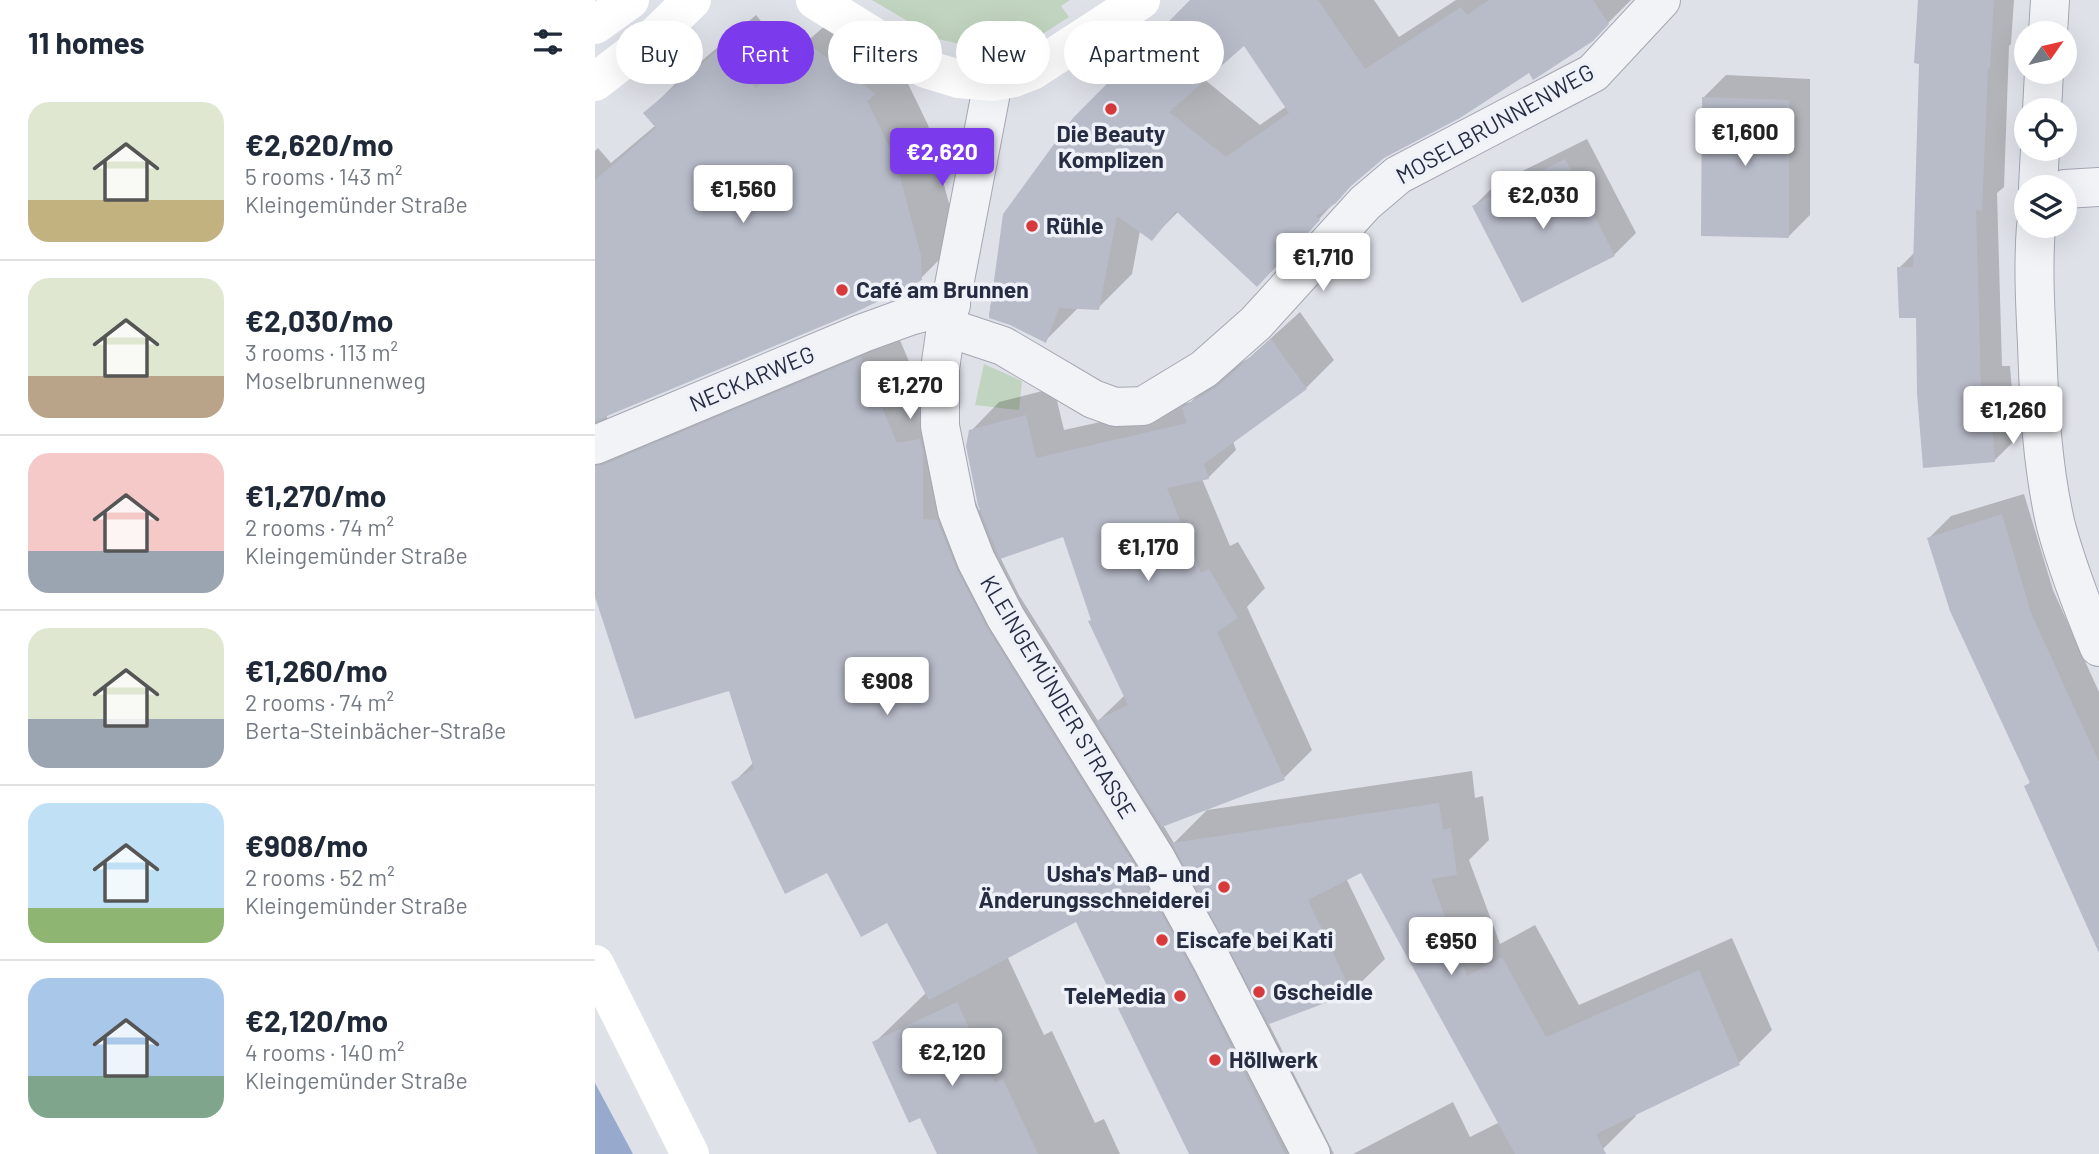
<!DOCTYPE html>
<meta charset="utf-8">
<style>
body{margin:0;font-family:Barlow,sans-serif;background:#f2f2f3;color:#1f2937;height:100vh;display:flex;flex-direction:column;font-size:26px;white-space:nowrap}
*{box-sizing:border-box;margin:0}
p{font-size:23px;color:#747a83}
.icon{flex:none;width:38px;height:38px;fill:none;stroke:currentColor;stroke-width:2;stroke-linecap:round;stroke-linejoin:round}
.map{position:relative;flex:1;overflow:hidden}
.details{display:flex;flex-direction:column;background:#fff;width:595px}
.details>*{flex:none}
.banner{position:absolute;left:21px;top:21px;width:665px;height:63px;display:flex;gap:14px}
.needle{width:46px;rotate:56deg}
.tools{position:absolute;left:1419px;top:21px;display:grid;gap:14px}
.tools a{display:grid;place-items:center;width:63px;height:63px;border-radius:50%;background:#fff;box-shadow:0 7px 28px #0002;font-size:35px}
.price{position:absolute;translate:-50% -60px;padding:0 16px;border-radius:7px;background:#fff;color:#222;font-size:23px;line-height:46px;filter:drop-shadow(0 2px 4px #0008)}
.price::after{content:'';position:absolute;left:50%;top:42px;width:21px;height:16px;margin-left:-10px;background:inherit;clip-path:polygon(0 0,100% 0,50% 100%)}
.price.active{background:#7c3aed;color:#fff}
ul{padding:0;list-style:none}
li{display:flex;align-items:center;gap:21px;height:175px;padding:0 28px}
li+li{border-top:2px solid #e0e1e3}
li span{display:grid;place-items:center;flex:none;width:196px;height:140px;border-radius:21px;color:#555}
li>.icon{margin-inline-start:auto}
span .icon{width:84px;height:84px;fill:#fffc;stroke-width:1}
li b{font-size:30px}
h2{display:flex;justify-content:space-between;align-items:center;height:84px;padding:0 28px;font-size:30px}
.pill{padding:0 24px;border-radius:32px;background:#fff;box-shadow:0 7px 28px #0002;font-size:24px;line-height:63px}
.pill.active{background:#7c3aed;color:#fff}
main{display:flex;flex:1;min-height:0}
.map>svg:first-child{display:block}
.green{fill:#c1d4bf}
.water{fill:#97a9cc}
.shadow{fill:#0003;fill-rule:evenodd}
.building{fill:#b8bcc9;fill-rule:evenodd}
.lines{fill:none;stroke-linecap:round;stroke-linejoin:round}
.minor-casing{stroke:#a4a7b4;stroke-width:40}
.minor{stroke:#f2f3f7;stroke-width:38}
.secondary{stroke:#fff;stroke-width:38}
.poi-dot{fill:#d83a3b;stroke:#eef1f7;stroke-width:2.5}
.labels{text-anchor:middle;stroke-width:7;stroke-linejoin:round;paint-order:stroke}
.street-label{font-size:23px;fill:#262c42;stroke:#eef1f7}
.poi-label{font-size:23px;font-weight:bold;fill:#262c42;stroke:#eef1f7;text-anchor:start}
</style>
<main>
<section class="details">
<h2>11 homes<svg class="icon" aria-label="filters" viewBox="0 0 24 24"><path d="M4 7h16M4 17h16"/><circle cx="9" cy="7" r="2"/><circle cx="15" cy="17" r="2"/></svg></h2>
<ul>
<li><span style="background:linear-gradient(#dfe7d0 70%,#c2b280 0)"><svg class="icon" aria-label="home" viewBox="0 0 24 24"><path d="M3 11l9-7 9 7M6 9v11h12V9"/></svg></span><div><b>€2,620/mo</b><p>5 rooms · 143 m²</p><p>Kleingemünder Straße</p></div></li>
<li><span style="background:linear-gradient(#dfe7d0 70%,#b9a48a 0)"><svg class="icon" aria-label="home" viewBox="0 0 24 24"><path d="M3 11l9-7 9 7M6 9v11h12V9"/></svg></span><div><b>€2,030/mo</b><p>3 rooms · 113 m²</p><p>Moselbrunnenweg</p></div></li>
<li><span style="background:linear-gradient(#f6c9c9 70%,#9aa5b1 0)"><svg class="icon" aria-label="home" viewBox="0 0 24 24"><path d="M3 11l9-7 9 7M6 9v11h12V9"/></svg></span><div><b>€1,270/mo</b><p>2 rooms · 74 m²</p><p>Kleingemünder Straße</p></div></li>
<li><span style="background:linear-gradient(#dfe7d0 65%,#9aa5b1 0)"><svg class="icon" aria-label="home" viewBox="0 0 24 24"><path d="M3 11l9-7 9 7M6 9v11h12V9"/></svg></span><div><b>€1,260/mo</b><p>2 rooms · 74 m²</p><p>Berta-Steinbächer-Straße</p></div></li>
<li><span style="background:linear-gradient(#bfe0f5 75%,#8fb573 0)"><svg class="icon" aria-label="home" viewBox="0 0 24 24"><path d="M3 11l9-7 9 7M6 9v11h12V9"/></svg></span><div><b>€908/mo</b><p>2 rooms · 52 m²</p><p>Kleingemünder Straße</p></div></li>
<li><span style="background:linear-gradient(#a9c7e8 70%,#7fa58c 0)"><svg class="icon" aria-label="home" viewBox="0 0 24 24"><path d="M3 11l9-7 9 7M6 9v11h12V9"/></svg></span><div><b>€2,120/mo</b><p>4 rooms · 140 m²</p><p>Kleingemünder Straße</p></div></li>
</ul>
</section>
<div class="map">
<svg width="1504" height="1154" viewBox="0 0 1504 1154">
<rect width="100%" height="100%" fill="#dfe1e9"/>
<g class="green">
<path d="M 277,0 L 475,0 L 466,6 L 474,17 L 449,33 L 423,45 L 383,48 L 343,39 Z"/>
<path d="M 389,364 L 427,381 L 424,410 L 380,405 Z"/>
</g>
<path class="water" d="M 0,1083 L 38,1154 L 0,1154 Z"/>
<g class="shadow">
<path d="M 597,0 L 779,0 L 804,37 L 861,0 L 1036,0 L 997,39 L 934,71 L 788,157 L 756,184 L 695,251 L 584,211 L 557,238 L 545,231 L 537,274 L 503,308 L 484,307 L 450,341 L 416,324 L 394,316 L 410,214 ZM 649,43 L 692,106 L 665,125 L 609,79 Z"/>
<path d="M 1325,0 L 1419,0 L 1416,44 L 1414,46 L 1409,187 L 1402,193 L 1407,366 L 1415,366 L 1421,439 L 1399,461 L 1323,316 L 1304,268 L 1320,252 L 1326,62 Z"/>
<path d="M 247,11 L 305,67 L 333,125 L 359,222 L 359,245 L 325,279 L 12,415 L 12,419 L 299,326 L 335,411 L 375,487 L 384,510 L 386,509 L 376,431 L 404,402 L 459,388 L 469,430 L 596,402 L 617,380 L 654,358 L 705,312 L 739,360 L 711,388 L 638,441 L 641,450 L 613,478 L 607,479 L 635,546 L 643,542 L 670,588 L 652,607 L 717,750 L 689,778 L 568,825 L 579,843 L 612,810 L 877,771 L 880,798 L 888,796 L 894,840 L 874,860 L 905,944 L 940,925 L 984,1005 L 1137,938 L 1177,1030 L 1144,1063 L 1040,1114 L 1041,1116 L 1008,1149 L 998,1154 L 758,1154 L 858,1102 L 875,1137 L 905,1122 L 766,871 L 751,878 L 790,959 L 756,992 L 673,1022 L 739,1154 L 596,1154 L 481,919 L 412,956 L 449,1035 L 457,1031 L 500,1123 L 509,1119 L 525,1154 L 344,1154 L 326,1115 L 279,1043 L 332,992 L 293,921 L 233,871 L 138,783 L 159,762 L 135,688 L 0,572 L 0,151 L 3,148 L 16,163 L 61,125 L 51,113 L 84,80 L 161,15 L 195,56 ZM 469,535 L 497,619 L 530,695 L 503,721 L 424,595 L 405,557 Z"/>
<path d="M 1131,75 L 1215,79 L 1215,215 L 1193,237 L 1109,97 Z"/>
<path d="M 992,139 L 1041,233 L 1019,255 L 879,206 L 901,184 Z"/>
<path d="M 1429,494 L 1458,590 L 1504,692 L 1504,942 L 1431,787 L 1436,781 L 1334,538 L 1356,516 Z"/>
</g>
<g class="building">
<path d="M 595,0 L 723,0 L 770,69 L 866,7 L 872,15 L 894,0 L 998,0 L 1014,24 L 998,41 L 946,75 L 938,80 L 934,73 L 865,118 L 789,158 L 756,186 L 741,203 L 721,216 L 725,220 L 662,287 L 581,211 L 557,241 L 522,216 L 504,310 L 464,308 L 451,343 L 415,325 L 394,318 L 408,214 L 478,118 ZM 649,46 L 694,113 L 631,157 L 574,112 Z"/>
<path d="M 1323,0 L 1399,0 L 1395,68 L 1393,68 L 1387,211 L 1381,210 L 1386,388 L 1394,387 L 1400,462 L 1328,468 L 1322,393 L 1321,318 L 1304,318 L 1302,267 L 1318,267 L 1324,64 L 1319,63 Z"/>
<path d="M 212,43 L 281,94 L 272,101 L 300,158 L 326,256 L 327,280 L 261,312 L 0,421 L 0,180 L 61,128 L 48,113 L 127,47 L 161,88 Z"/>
<path d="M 1107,97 L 1194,100 L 1194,238 L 1106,236 Z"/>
<path d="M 970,159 L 1020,256 L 927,303 L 877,206 Z"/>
<path d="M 676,339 L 712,389 L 609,464 L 614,479 L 572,488 L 606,573 L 614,569 L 643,618 L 622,632 L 690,780 L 567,827 L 501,721 L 533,705 L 493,621 L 496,620 L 468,537 L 405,559 L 383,505 L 371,446 L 374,430 L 431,415 L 441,458 L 592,423 L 587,408 L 623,386 Z"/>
<path d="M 266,357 L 302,443 L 325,439 L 328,452 L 328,519 L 342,520 L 362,570 L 392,628 L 541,868 L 598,971 L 690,1154 L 594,1154 L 481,922 L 334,1000 L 292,923 L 266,937 L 232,873 L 190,894 L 136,782 L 159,769 L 134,691 L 40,719 L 0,597 L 0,466 L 8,465 Z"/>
<path d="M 1407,514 L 1436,613 L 1504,762 L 1504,953 L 1429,786 L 1435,783 L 1355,611 L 1332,538 Z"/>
<path d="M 844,803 L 848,830 L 856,828 L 862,875 L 836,879 L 872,976 L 907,957 L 951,1037 L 1104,970 L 1145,1065 L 1001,1134 L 1011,1154 L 920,1154 L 766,873 L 713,900 L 757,993 L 674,1024 L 577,843 Z"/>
<path d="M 362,1002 L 400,1083 L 408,1079 L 443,1154 L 342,1154 L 325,1118 L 314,1123 L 277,1042 Z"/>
</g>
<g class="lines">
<defs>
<g id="minor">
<path d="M 1453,33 L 1455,0"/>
<path d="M 398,82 L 351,327 L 345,369 L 345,426 L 362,511 L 381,560 L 411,618 L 560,857 L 617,961 L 716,1154"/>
<path d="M 1447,110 L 1449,72"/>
<path d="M 1443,187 L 1445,149"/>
<path d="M 1470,189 L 1504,187"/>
<path d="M 1441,226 C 1438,265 1440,304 1442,344 C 1444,405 1447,466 1461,526 C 1472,567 1488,608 1504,647"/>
<path d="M 351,327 L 408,346 L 498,399 L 520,407 L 548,406 L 609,369 L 661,323 L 770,203 L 803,175 L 998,73 L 1066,0"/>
<path d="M 0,445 L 268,333 L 315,316 L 356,305"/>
</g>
</defs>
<use href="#minor" class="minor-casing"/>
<use href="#minor" class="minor"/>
<g class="secondary">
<path d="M 220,0 L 331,69 L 364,79 L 398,82 L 419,78 L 437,71 L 546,0"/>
<path d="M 0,25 L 35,0"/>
<path d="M 0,82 L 62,34 L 97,0"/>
<path d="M 0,964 L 95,1154"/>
</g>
</g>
<g class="poi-dot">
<circle cx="516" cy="109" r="7"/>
<circle cx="437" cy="226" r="7"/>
<circle cx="247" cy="290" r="7"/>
<circle cx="629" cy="887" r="7"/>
<circle cx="567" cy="940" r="7"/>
<circle cx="664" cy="992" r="7"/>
<circle cx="585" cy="996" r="7"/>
<circle cx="620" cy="1060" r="7"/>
</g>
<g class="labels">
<g class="street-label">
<text transform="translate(900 124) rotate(-29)" y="8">MOSELBRUNNENWEG</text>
<text transform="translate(157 379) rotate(-23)" y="8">NECKARWEG</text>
<text transform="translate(463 697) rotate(59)" y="8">KLEINGEMÜNDER STRASSE</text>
</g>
<g class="poi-label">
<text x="516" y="142" text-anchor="middle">Die Beauty<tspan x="516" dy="26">Komplizen</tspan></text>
<text x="451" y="234">Rühle</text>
<text x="261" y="298">Café am Brunnen</text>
<text x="615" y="882" text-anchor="end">Usha's Maß- und<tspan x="615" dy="26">Änderungsschneiderei</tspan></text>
<text x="581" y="948">Eiscafe bei Kati</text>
<text x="678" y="1000">Gscheidle</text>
<text x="571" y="1004" text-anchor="end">TeleMedia</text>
<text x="634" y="1068">Höllwerk</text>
</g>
</g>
</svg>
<div class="tools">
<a><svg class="needle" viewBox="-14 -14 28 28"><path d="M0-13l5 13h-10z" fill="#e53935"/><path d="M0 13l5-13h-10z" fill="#747a83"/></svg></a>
<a><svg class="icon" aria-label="locate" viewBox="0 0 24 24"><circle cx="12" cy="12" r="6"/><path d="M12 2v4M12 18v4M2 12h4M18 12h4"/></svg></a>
<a><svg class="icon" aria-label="layers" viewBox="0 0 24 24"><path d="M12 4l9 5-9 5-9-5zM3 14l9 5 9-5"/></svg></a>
</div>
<b class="price" style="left:1150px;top:168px">€1,600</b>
<b class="price active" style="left:347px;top:188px">€2,620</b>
<b class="price" style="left:148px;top:225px">€1,560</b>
<b class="price" style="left:948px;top:231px">€2,030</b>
<b class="price" style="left:728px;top:293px">€1,710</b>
<b class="price" style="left:315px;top:421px">€1,270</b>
<b class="price" style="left:1418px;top:446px">€1,260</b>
<b class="price" style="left:553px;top:583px">€1,170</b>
<b class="price" style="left:292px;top:717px">€908</b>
<b class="price" style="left:856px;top:977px">€950</b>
<b class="price" style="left:357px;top:1088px">€2,120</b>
<div class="banner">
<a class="pill">Buy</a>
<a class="pill active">Rent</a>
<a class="pill">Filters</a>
<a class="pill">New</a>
<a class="pill">Apartment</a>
</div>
</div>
</main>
